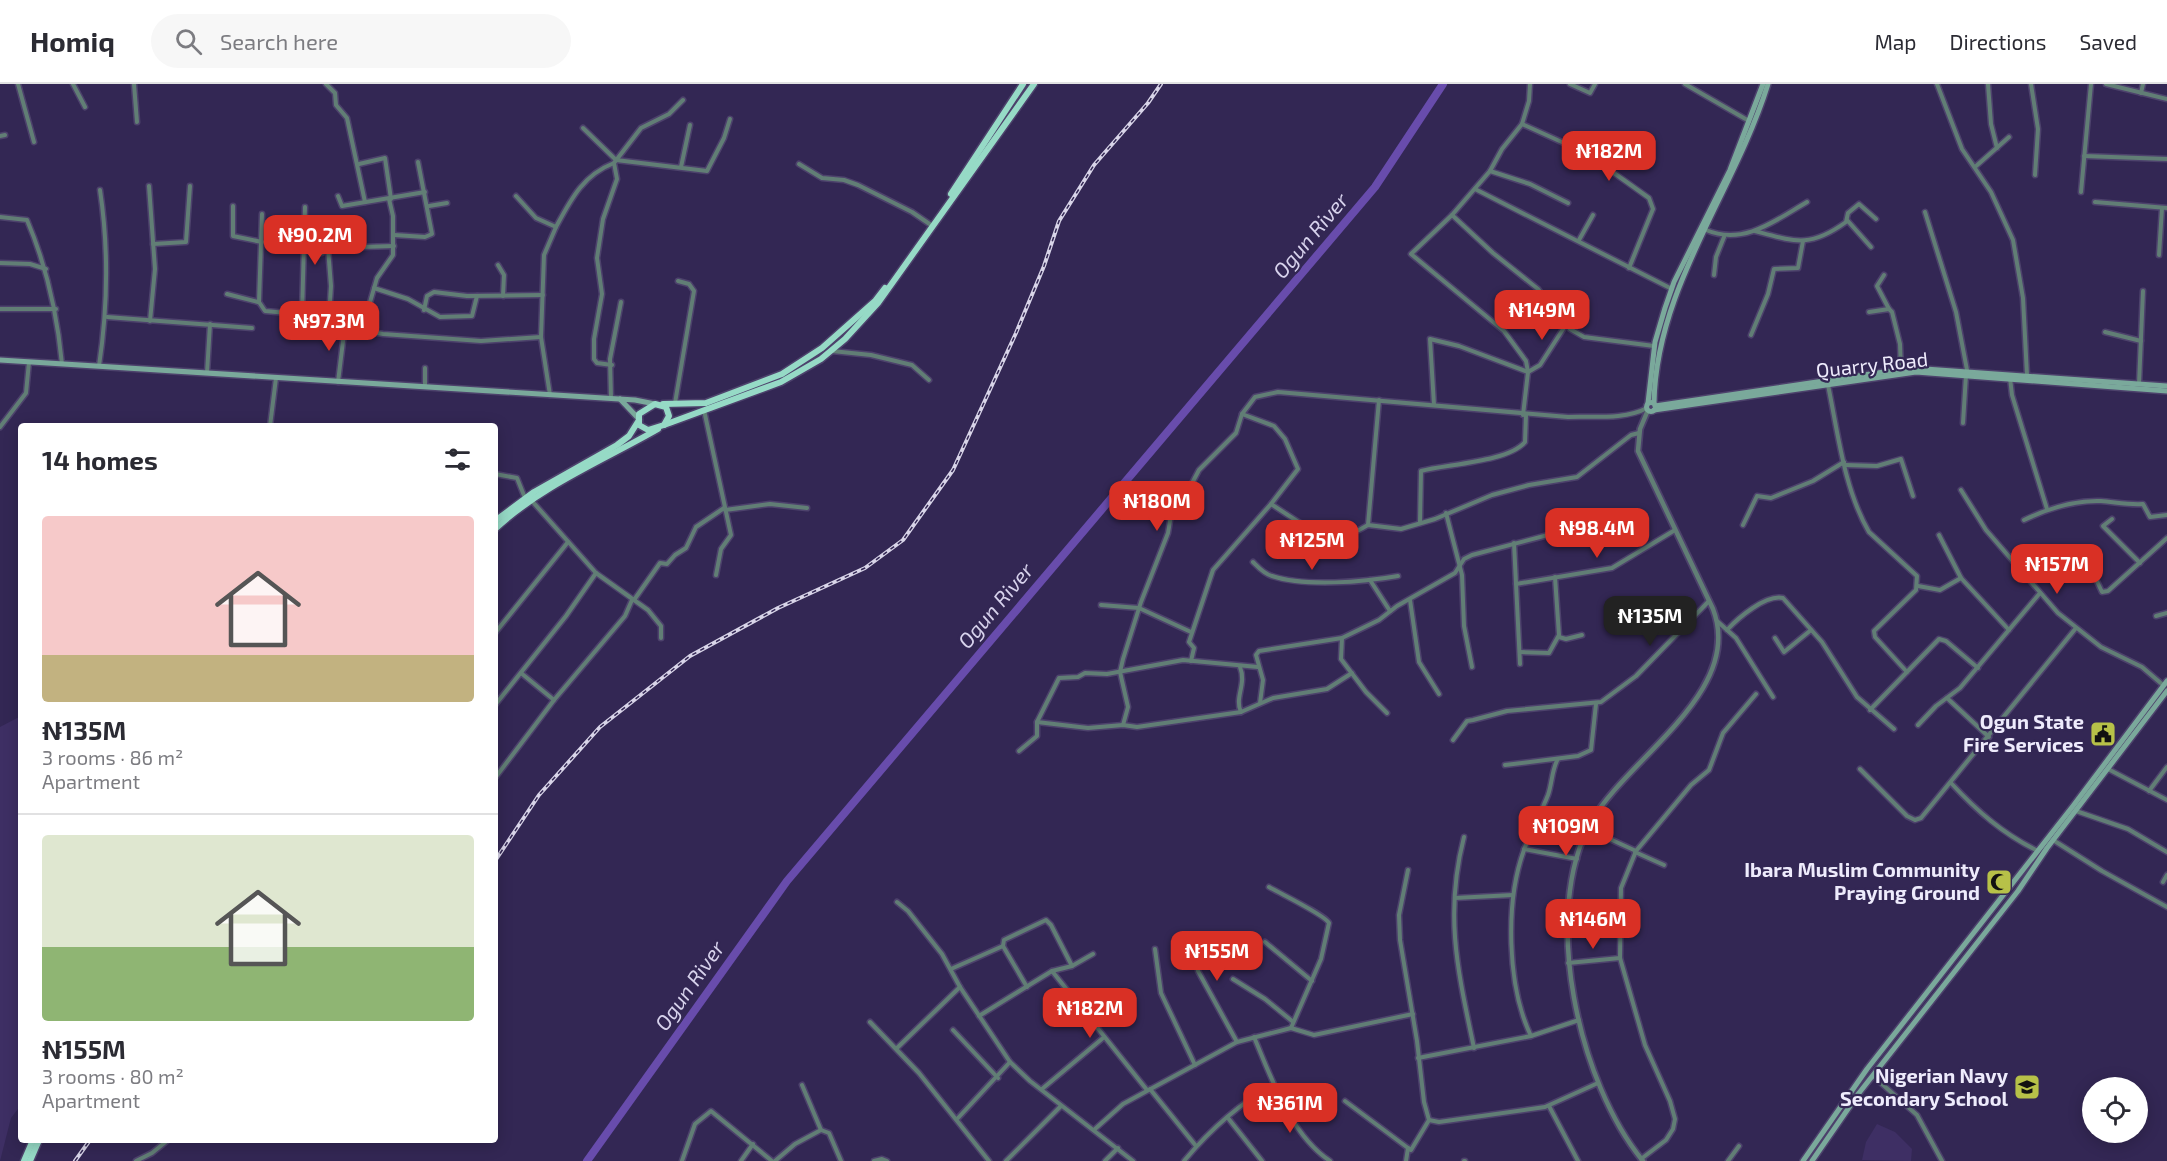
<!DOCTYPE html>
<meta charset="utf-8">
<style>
body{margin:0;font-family:"Exo 2",sans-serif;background:#f7f7f7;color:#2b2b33;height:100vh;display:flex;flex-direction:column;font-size:22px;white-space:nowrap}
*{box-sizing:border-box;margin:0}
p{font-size:20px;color:#7c7c81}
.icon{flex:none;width:33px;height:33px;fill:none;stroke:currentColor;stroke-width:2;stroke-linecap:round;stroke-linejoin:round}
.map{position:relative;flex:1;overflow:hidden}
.sheet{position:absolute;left:18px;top:339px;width:480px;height:720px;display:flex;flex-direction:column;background:#fff;border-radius:6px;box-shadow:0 3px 15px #0003}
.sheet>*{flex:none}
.controls{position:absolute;left:2082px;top:993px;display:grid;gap:12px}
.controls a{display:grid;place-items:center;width:66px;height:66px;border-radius:50%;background:#fff;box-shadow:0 3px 15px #0003;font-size:30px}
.price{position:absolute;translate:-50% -51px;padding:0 14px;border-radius:12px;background:#d93025;color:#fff;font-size:20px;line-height:39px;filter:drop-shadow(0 2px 3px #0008)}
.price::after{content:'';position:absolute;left:50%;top:36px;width:18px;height:14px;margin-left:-9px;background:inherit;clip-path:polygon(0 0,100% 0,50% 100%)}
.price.current{background:#222;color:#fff}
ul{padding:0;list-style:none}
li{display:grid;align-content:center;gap:12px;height:318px;padding:0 24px}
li+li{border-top:2px solid #e1e1e2}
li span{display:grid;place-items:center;height:186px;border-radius:6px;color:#555}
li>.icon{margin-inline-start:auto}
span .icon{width:108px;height:108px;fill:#fffc;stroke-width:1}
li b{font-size:26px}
h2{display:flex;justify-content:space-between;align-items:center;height:72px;padding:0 24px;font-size:26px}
header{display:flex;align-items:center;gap:36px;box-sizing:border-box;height:84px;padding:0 30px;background:#fff;border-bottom:2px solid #e1e1e2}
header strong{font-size:28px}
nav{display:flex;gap:33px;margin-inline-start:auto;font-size:21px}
.search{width:420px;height:54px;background:#f7f7f7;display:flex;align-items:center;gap:15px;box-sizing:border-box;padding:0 21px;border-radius:33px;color:#7c7c81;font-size:22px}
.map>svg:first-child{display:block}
.built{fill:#3e2f64}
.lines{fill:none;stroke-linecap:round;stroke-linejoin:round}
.river{stroke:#684cac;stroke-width:8}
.minor-casing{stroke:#4d426c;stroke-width:7}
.tertiary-casing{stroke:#4d426c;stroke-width:8}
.secondary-casing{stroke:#4d426c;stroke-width:8}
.trunk-casing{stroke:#4d426c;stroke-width:9}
.minor{stroke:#617e75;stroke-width:4}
.tertiary{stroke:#617e75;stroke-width:4.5}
.secondary{stroke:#7aa99b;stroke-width:5}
.trunk{stroke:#96dac6;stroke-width:6}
.rail-casing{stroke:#d8d4e8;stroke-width:4}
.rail{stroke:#332754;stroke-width:1.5;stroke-dasharray:4.5;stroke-linecap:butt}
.labels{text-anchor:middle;stroke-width:4.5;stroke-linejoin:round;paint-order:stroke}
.street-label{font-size:20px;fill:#eeebfc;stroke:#332754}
.poi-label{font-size:20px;font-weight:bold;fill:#eeebfc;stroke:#332754;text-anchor:end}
.water-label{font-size:21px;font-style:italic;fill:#d7d2ec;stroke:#332754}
</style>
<header>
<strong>Homiq</strong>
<div class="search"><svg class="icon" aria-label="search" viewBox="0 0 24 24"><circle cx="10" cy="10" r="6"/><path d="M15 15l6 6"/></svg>Search here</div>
<nav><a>Map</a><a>Directions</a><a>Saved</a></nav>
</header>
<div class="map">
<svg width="2167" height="1077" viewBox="0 0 2167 1077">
<rect width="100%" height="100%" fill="#332754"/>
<g class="built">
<path d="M 21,632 L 21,1021 L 11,1034 L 0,1077 L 0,643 Z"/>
<path d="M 1877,1040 L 1895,1048 L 1912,1065 L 1911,1077 L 1862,1076 L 1866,1058 Z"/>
</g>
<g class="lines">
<path class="river" d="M 587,1077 L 787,797 L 1375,103 L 1443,0"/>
<defs>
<g id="minor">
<path d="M 18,0 L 34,58"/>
<path d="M 73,0 L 85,23"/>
<path d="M 134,0 L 137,38"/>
<path d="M 326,0 L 335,9 L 336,21 L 347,34 L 365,118"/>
<path d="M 1570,0 L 1590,9 L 1595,0"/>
<path d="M 1685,0 L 1749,37"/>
<path d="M 1937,0 L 1962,65 L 1991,108 L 2013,156 L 2023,214 L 2027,291"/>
<path d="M 1988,0 L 1991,40 L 1997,64"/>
<path d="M 2031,0 L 2038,45 L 2035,91"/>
<path d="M 2106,0 L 2167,15"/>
<path d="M 2141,9 L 2143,0"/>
<path d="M 1522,40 L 1586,69 L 1649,114 L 1653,125 L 1629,184"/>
<path d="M 583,44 L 616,76 L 707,87 L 724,54 L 730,35"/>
<path d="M 0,52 L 5,51"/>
<path d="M 2084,72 L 2167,75"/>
<path d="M 359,80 L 385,74 L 391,115"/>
<path d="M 799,80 L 822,94 L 844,96 L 858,101 L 912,128 L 931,141"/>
<path d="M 681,83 L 690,41"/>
<path d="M 1975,83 L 2009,53"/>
<path d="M 1490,87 L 1530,100 L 1568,119"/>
<path d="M 149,102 L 155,185 L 150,237"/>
<path d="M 1475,105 L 1672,205"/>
<path d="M 2081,108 L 2091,0"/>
<path d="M 338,112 L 342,122 L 425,108"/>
<path d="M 516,112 L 536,134 L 556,143 L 544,171 L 541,253 L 550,311"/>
<path d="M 2095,118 L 2167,124"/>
<path d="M 233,122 L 233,152 L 262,158"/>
<path d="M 429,122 L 447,119"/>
<path d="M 1925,128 L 1956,228 L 1967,286"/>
<path d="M 262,130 L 259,218 L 265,227 L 321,232 L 356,245 L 383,250 L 481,257 L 541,253"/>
<path d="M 1452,131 L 1493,169 L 1538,205 L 1551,222 L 1561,229 L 1570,245 L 1584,253 L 1654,262"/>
<path d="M 0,133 L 27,136 C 47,183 57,228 62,280"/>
<path d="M 1847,136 L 1871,163"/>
<path d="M 556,143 C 571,115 583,91 614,79"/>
<path d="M 1706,146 C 1744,162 1776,136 1807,118"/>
<path d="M 1755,147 C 1796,158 1810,164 1846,138 L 1848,129 L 1859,120 L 1876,135"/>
<path d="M 394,151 L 425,153 L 432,150 L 418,78"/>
<path d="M 1579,156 L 1593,131"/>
<path d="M 153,160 L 186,158 L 190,102"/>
<path d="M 328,164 L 394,162"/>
<path d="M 305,167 L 322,169 L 328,164 L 331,202 L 329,233"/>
<path d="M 2159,171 L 2162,124"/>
<path d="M 0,179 L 30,180 L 46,185"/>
<path d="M 498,181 L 504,191 L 503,212"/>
<path d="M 1714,191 L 1716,173 L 1724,153"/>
<path d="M 1884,191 L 1877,202 L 1889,225"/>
<path d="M 374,204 L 408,215 L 440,233 L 472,232 L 477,212"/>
<path d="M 227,210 L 258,218"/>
<path d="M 0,225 L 56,225"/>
<path d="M 424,226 L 427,212 L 434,208 L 467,212 L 543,211"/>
<path d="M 1869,228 L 1889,225 L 1892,228 L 1900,260 L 1901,285"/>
<path d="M 302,231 L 305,123"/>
<path d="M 107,233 L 252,244"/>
<path d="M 362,246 L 377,194 L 393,171 L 393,132 L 389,115"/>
<path d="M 2105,248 L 2141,257"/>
<path d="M 1751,251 L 1768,210 L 1774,185 L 1798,184 L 1803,157"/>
<path d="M 832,267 L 871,271 L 912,281 L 929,296"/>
<path d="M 612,281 L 597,279 L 594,275 L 594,255 L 602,210 L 597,174 L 603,135 L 617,95 L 614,79 L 641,44 L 669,30 L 683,16"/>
<path d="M 99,282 C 108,222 109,166 100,106"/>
<path d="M 425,284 L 425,302"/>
<path d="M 207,289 L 210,240"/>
<path d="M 2010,294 L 2012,311 L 2047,425"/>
<path d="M 338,298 L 345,241"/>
<path d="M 2139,300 L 2143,207"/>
<path d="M 1828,301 C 1838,349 1844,405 1869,448 L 1917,492 L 1916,506 L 1874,547 L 1875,553 L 1907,588"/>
<path d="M 611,314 L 610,275 L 621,218"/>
<path d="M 675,319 L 694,207 L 689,200 L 678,197"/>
<path d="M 1434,321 L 1430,255 L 1459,262 L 1528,288 L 1540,281 L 1567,239"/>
<path d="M 704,326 L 731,451 L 721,465 L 716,491"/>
<path d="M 1523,331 L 1528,288 L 1526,277 L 1504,247 L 1411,170 L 1452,131 L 1490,87 L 1502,65 L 1522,40 L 1529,17 L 1530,0"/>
<path d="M 1963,339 L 1966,291"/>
<path d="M 270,342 L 276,294"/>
<path d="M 0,343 L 26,309 L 29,278"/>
<path d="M 1845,381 L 1877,382 L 1901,375 L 1913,412"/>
<path d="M 495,390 L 517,394 L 525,414"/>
<path d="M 1961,406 L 1986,446 L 2058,529 L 2101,563 L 2142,583 L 2163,601"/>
<path d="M 532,417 L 596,489 L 648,526 L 661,542 L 661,554"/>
<path d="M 1271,420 L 1300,439 L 1337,448 L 1359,446 L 1368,441 L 1401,445 L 1435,435 L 1492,411 L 1529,401 L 1577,393 L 1631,351 L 1639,349"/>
<path d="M 725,426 L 770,420 L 807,424"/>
<path d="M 1446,429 L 1462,491 L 1464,542 L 1472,583"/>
<path d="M 2112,435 L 2103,442 L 2140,479"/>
<path d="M 2024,436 C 2047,425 2075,416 2101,417 C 2115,418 2128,421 2143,420 L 2150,433 L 2167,431"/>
<path d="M 1420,439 L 1421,387 C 1447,380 1508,378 1525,358 L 1526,331"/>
<path d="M 1368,441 L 1379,316"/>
<path d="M 1743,441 L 1757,412 L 1771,414 L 1813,397 L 1844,378"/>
<path d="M 1939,451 L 1961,494 L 2009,546"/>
<path d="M 1514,459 L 1520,580"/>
<path d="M 1253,478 C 1258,483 1264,490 1272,492 C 1305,503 1364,498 1398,492"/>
<path d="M 2094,491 L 2102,508 L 2108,507 L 2167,454"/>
<path d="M 1370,496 L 1390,527"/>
<path d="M 1516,500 L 1612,484 L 1675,446"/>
<path d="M 1918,502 L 1940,506 L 1961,494"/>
<path d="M 634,516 L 660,479 L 667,480 L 675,471 L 686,464 L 696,443 L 724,424"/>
<path d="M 1410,516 L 1419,578 L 1439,610"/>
<path d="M 1101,521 L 1139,524 L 1191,548"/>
<path d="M 2156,532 L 2167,529"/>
<path d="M 1717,537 L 1736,554 L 1773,613"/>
<path d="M 1727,546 C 1738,534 1766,510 1783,514 L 1822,558 L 1857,613 L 1894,645"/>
<path d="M 495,549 L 568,458"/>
<path d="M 1559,553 L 1566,555 L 1582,551"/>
<path d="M 1342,554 L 1341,575 L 1366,608 L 1387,629"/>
<path d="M 1775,554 L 1784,568 L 1811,546"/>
<path d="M 1520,568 L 1549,569 L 1559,551 L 1555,493"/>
<path d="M 1191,577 L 1194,564 L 1189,558 L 1213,486 L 1271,420 L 1298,385 L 1285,355 L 1274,342 L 1242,330"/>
<path d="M 1240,583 C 1247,600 1234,614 1241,628"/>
<path d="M 521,589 L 554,616"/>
<path d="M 1947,614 L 1989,653"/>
<path d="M 1260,619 L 1263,596 L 1256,571 L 1259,567 L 1342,554 L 1379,536 L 1397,522 L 1455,489 L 1464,475 L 1472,471 L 1563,447 L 1584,436"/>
<path d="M 495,621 L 566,532 L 596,489"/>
<path d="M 1870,626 L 1939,555 L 1946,557 L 1978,584"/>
<path d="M 1037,638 L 1088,644 L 1123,641 L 1137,643 L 1241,628 L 1273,614 L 1327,605 L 1352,589"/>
<path d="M 1123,641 L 1128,623 L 1120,588 L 1123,575 L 1141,518 L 1168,449 L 1172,425 L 1180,411 L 1190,403 L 1199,386 L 1236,349 L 1242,330 L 1255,313 L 1278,308 L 1568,333 C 1592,332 1625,336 1647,324"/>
<path d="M 1918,641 L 1936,622 L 1960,604 L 2040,509"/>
<path d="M 1453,656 L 1467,637 L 1473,636 L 1507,627 L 1601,618 L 1636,592 L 1709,517"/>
<path d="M 1019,667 L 1037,652 L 1037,638 L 1059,594 L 1078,593 L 1085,589 L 1107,590 L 1183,576 L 1258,583"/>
<path d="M 1505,681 L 1578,672 L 1591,666 L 1596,620"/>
<path d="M 1860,685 L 1907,732 L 1915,736 L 1921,734 L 2076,544"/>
<path d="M 2108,685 L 2167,716"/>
<path d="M 495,694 L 554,616 L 625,532 L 632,516"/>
<path d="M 1951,699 C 1977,727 2003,750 2038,767"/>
<path d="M 2149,707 L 2167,683"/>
<path d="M 2076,727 L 2128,745 L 2167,768"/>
<path d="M 1588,745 L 1636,767"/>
<path d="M 1464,753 C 1444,831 1458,888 1474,964"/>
<path d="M 2053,756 L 2102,787 L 2167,823"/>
<path d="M 1524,765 L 1577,775"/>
<path d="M 1635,768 L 1664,781"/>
<path d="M 1408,786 L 1399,831 L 1400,856 L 1417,957 L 1424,1018 L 1429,1036 L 1439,1038 L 1545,1023 L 1598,999"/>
<path d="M 2163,798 L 2167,791"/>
<path d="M 1269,803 C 1281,810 1325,831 1329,839 L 1321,875 L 1291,944"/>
<path d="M 1455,814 L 1513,811"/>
<path d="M 897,818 L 908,827 L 942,870 L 960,903 L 1010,978 L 1030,997 L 1133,1077"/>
<path d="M 1182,853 L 1195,868 L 1198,887 L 1237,958"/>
<path d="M 1265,858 L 1312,897"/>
<path d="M 1003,862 L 1027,903"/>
<path d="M 1155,865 L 1161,909 L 1195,981"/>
<path d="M 1568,879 L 1620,874"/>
<path d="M 951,885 L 1003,862 L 1004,856 L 1046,836 L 1051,841 L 1072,882"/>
<path d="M 1052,887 L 1147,1006"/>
<path d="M 1233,895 L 1265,915 L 1292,937"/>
<path d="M 979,932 L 1052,887 L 1072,882 L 1093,870"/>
<path d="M 870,938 L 919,989 L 989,1077"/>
<path d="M 953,946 L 998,994"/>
<path d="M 1531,952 C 1507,902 1505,818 1524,766 C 1531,747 1541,729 1548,711 C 1552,700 1552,684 1558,675"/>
<path d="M 1254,953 C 1272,995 1290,1050 1330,1077"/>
<path d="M 897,964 L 960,903"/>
<path d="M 1418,974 L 1531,952 L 1579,936"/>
<path d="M 1873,992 L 1917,1031 L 1942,1077"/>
<path d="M 802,1001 L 821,1046 L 829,1049 L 841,1077"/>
<path d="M 1042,1005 L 1103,954"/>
<path d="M 1150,1005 L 1196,1062"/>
<path d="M 1345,1017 L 1408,1064"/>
<path d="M 1549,1022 L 1578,1077"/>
<path d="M 958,1034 L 1010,978"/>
<path d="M 1228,1034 L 1262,1077"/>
<path d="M 1095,1045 L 1123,1020 L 1237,958 L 1291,944 L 1314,951 L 1413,930"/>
<path d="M 1641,1075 L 1666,1056 L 1673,1045 L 1675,1035 L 1670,1017 L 1645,961 L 1620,874 L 1621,804 L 1636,767 L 1691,701 L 1709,686 L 1723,649 L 1756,610"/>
<path d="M 136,1077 L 152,1069 L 168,1056"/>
<path d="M 682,1077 L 695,1040 L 711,1027 L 772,1077"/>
<path d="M 741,1077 L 753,1060"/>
<path d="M 775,1077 L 795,1060 L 821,1046"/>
<path d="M 874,1077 L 882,1075 L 887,1077"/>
<path d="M 1006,1077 L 1061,1022"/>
<path d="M 1105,1077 L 1118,1064"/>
<path d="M 1184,1077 C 1209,1047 1240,1019 1274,1001"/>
<path d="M 1406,1077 L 1408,1064 L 1411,1066 L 1429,1036"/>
<path d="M 1464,1077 L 1465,1077"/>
<path d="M 1728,1077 L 1739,1062"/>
</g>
<path id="tertiary" d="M 1643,1077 C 1579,1000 1540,830 1591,738 C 1627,674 1745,608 1713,525 L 1638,367 L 1640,345 L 1648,326"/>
<g id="secondary">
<path d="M 0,276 L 635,316 L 655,320"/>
<path d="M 620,315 L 638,334"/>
<circle cx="1651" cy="323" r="4.5"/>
<path d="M 1648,319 L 1655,258 L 1665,224 L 1674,198 L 1730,86 L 1763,0"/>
<path d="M 1654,319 C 1656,203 1734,109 1768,0"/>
<path d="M 1655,322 L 1911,284 L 2167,302"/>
<path d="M 1654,326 L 1916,288 L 2167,307"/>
<path d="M 1803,1077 L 1867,985 L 2073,722 L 2167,597"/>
<path d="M 1812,1077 L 1859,1009 L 2018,807 L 2047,764 L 2167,607"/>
</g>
<g id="trunk">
<path d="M 951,110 L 1023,0"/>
<path d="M 655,320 L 666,323 L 669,332 L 664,341 L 648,346 L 639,341 L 639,330 Z"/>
<path d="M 663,320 L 706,319 L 782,290 L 822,264 L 875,217 L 885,204"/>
<path d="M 664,341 L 781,298 L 821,275 L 845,255 L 878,219 L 1034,0"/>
<path d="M 495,437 L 534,408 L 617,361 L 629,352 L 639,336"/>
<path d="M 495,445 C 541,402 604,376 658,345"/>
<path d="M 24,1077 L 33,1056"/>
<path d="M 30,1077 L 39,1056"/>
</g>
</defs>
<use href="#minor" class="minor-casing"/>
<use href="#tertiary" class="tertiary-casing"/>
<use href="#secondary" class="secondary-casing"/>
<use href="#trunk" class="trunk-casing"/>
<use href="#minor" class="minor"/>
<use href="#tertiary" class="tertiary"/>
<use href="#secondary" class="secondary"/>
<use href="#trunk" class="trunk"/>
<defs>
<g id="rail">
<path d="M 495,777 L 539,711 L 600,643 L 690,572 L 778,524 L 865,484 L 903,456 L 953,386 L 1016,249 L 1044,182 L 1059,137 L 1094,81 L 1148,19 L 1161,0"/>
<path d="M 75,1077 L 90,1056"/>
</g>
</defs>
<use href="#rail" class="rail-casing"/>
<use href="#rail" class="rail"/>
</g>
<defs>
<symbol id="civic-square" viewBox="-11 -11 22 22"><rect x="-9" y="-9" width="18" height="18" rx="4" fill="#b7c148" stroke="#332754"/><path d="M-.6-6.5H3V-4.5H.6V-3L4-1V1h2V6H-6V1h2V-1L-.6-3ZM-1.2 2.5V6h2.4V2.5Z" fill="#111"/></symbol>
<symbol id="mosque-square" viewBox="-11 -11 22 22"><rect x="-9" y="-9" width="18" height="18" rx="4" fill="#b7c148" stroke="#332754"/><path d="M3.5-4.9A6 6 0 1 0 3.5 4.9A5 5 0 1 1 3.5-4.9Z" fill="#111"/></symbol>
<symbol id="school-square" viewBox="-11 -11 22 22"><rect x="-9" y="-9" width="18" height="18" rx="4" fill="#b7c148" stroke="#332754"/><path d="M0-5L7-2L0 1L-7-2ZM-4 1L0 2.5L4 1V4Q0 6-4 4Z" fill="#111"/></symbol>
</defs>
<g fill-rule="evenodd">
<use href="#civic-square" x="2088" y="635" width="30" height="30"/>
<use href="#mosque-square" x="1984" y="783" width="30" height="30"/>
<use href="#school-square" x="2012" y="988" width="30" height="30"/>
</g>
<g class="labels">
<g class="street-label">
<text transform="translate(1872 281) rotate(-6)" y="7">Quarry Road</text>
</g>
<g class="poi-label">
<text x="2084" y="645">Ogun State<tspan x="2084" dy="23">Fire Services</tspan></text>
<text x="1980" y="793">Ibara Muslim Community<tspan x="1980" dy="23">Praying Ground</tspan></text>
<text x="2008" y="999">Nigerian Navy<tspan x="2008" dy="23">Secondary School</tspan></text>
</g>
<g class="water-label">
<text transform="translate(1311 152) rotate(-50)" y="7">Ogun River</text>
<text transform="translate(996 522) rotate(-50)" y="7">Ogun River</text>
<text transform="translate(690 902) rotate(-55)" y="7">Ogun River</text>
</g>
</g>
</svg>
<div class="controls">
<a><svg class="icon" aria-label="locate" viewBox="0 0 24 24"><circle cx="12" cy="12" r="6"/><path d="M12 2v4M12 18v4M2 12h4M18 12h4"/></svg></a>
</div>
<b class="price" style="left:1609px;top:98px">₦182M</b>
<b class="price" style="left:315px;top:182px">₦90.2M</b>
<b class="price" style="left:1542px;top:257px">₦149M</b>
<b class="price" style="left:329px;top:268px">₦97.3M</b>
<b class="price" style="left:1157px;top:448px">₦180M</b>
<b class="price" style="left:1597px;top:475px">₦98.4M</b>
<b class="price" style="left:1312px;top:487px">₦125M</b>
<b class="price" style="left:2057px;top:511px">₦157M</b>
<b class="price current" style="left:1650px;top:563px">₦135M</b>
<b class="price" style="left:1566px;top:773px">₦109M</b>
<b class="price" style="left:1593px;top:866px">₦146M</b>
<b class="price" style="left:1217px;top:898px">₦155M</b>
<b class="price" style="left:1090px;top:955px">₦182M</b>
<b class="price" style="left:1290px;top:1050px">₦361M</b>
<section class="sheet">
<h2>14 homes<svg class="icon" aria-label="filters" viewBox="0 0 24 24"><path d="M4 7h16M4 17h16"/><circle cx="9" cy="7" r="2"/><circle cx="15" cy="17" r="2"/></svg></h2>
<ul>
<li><span style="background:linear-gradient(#f6c9c9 75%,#c2b280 0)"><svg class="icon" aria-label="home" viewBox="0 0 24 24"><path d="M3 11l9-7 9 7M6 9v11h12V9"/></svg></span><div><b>₦135M</b><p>3 rooms · 86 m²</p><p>Apartment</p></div></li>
<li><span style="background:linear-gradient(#dfe7d0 60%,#8fb573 0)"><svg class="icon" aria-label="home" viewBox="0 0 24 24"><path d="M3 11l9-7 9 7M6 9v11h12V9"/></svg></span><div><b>₦155M</b><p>3 rooms · 80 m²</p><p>Apartment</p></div></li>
</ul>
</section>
</div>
